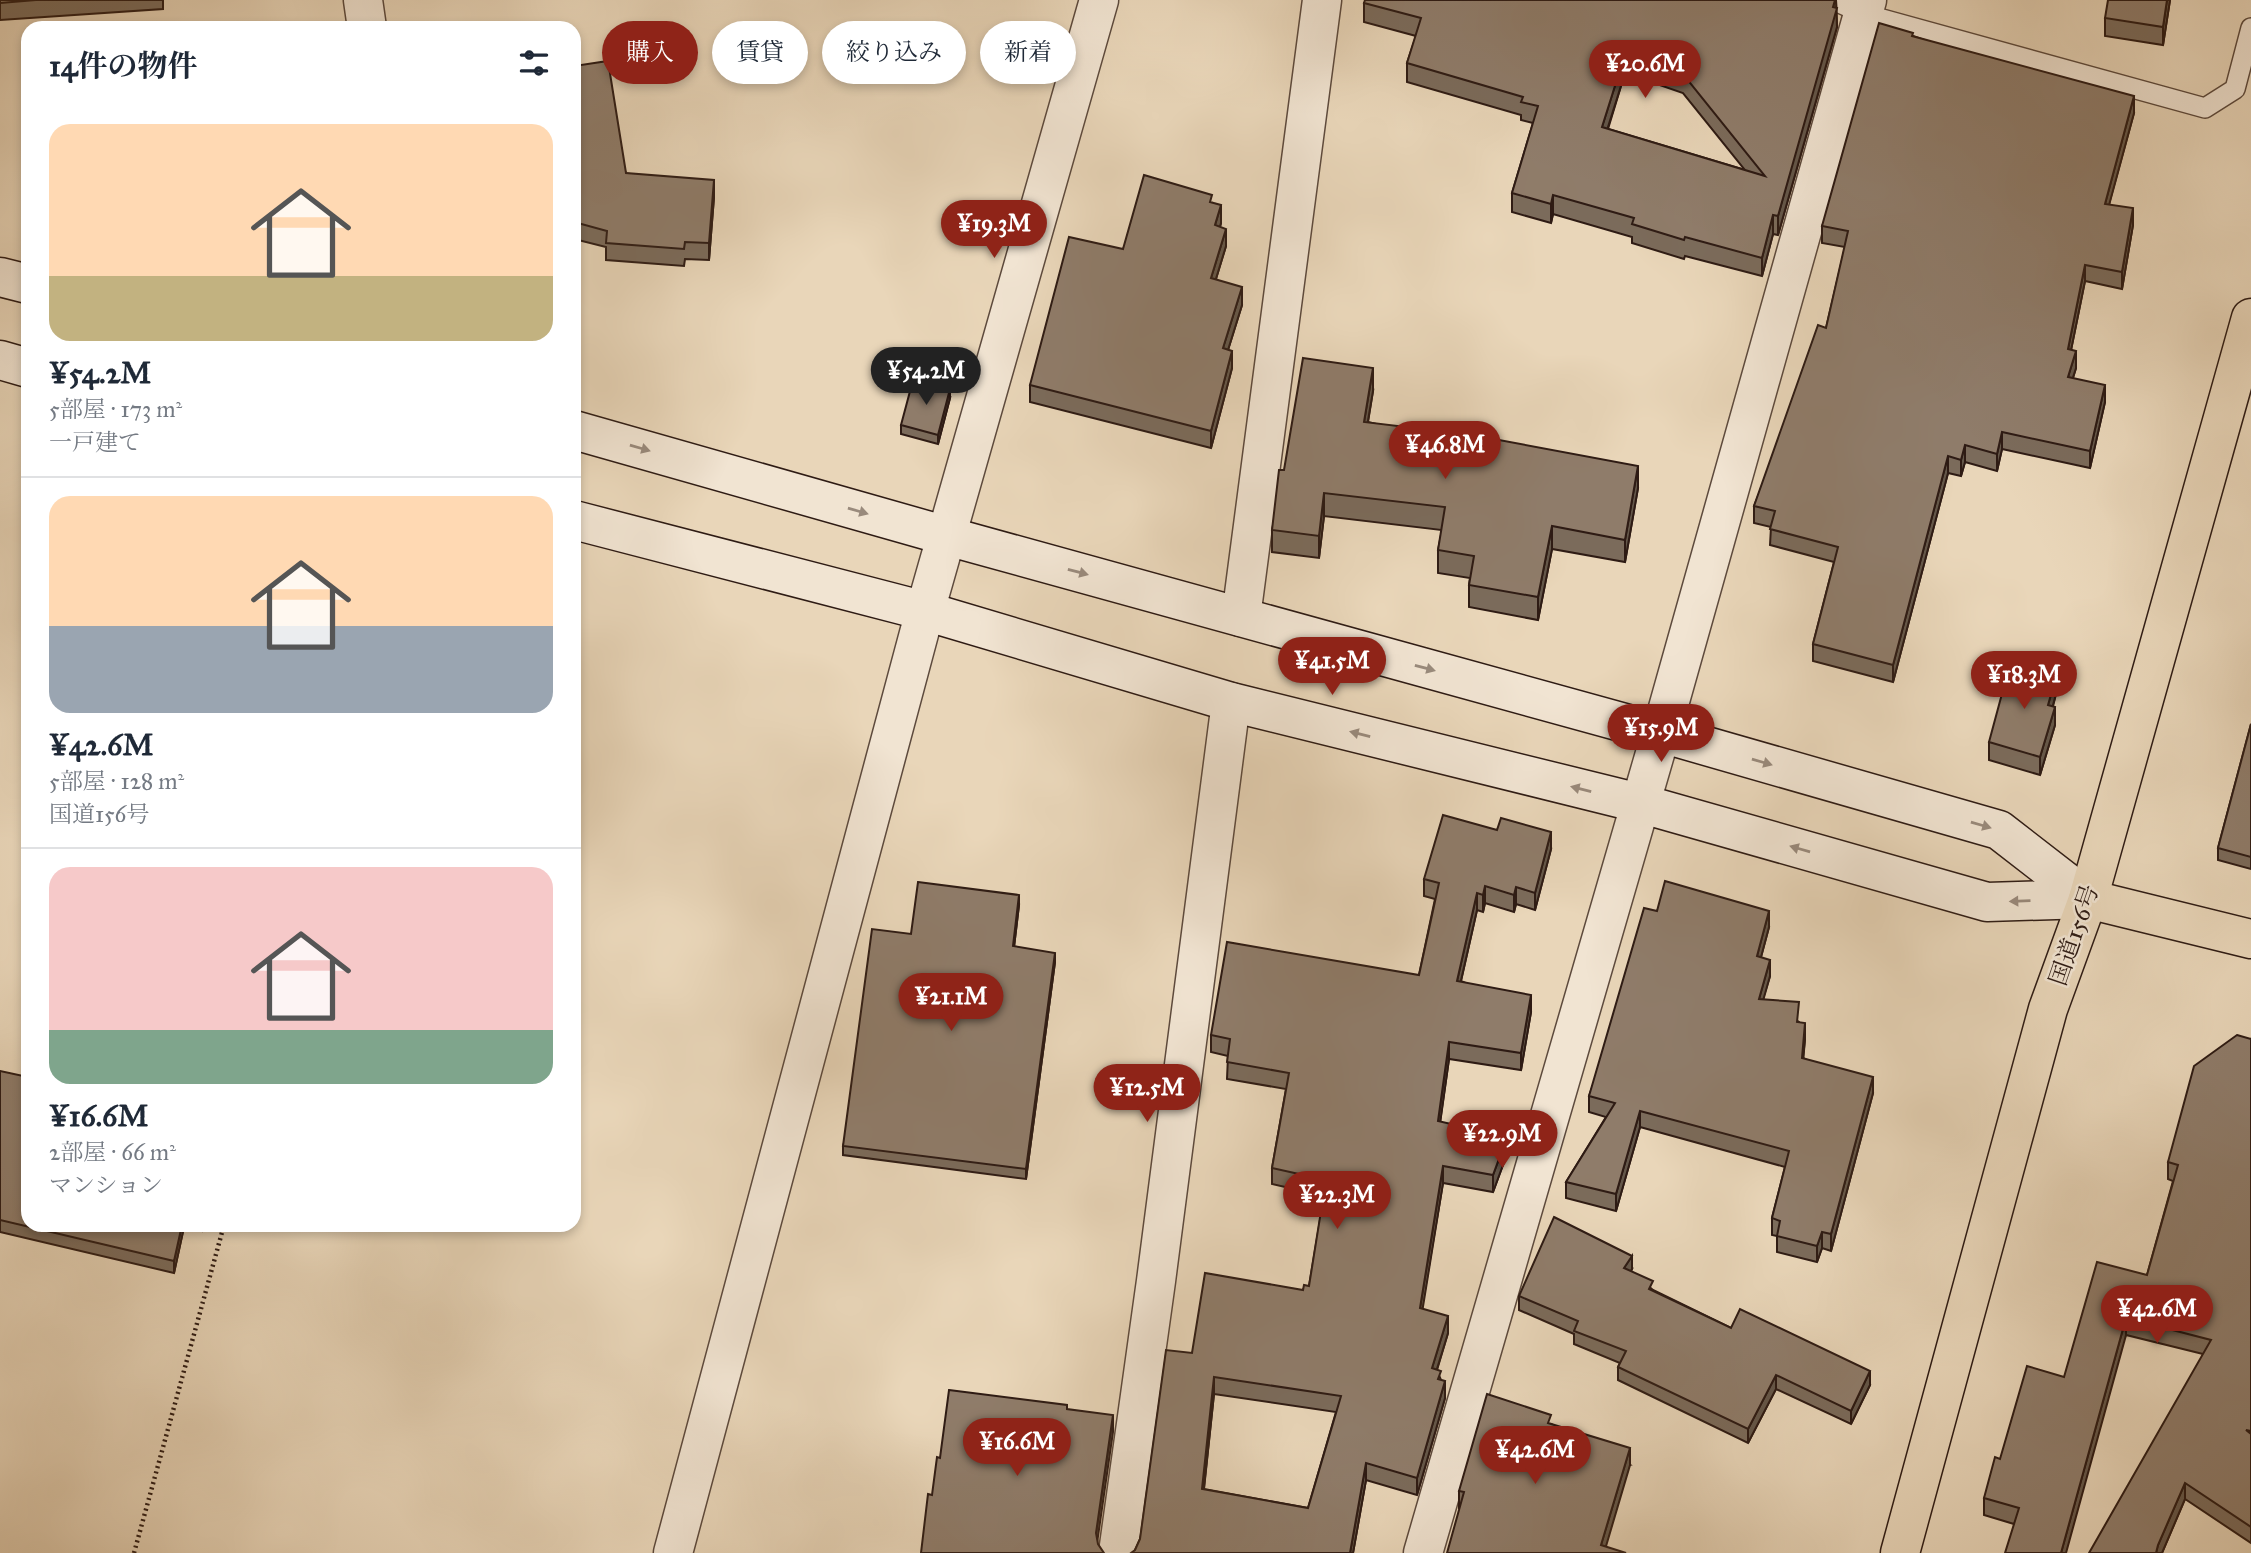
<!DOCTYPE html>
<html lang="ja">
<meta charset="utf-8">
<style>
body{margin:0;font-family:"IM FELL Great Primer","Noto Serif JP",serif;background:#f2f2f3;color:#1f2937;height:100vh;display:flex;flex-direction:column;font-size:26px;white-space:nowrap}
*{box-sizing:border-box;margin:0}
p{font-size:23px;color:#747a83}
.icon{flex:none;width:38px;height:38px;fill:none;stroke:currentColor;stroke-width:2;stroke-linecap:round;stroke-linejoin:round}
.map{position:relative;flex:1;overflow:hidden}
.side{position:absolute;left:21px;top:21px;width:560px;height:1211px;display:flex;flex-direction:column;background:#fff;border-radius:21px;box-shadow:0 4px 10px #0003}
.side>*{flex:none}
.banner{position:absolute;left:602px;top:21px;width:665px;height:63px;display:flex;gap:14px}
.price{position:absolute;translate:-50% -60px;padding:0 16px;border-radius:24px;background:#8f2418;color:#fff;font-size:23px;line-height:46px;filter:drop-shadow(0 2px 4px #0008)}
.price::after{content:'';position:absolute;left:50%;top:42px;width:21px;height:16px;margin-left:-10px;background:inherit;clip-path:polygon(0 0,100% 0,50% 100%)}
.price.current{background:#222;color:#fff}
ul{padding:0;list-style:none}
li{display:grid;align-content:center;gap:14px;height:371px;padding:0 28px}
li+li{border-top:2px solid #e0e1e3}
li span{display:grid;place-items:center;height:217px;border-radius:21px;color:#555}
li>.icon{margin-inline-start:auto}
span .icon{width:126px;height:126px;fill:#fffc;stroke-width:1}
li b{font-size:30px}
h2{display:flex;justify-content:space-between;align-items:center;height:84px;padding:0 28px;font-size:30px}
.pill{padding:0 24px;border-radius:32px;background:#fff;box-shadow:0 4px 10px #0003;font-size:24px;line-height:63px}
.pill.current{background:#8f2418;color:#fff}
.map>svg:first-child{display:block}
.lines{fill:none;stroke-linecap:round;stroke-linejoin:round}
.lane-casing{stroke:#5d4a3d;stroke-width:22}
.street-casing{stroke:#5d4a3d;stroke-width:41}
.secondary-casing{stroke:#2e1b14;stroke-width:41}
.primary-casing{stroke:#2e1b14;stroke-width:41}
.highway-casing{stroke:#2e1b14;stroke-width:41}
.path{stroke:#2e1b14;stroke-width:4.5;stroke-dasharray:2 3.5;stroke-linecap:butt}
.lane{stroke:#f1e4d2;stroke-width:19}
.street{stroke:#f1e4d2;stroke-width:38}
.secondary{stroke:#f1e4d2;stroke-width:38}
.primary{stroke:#e9d6b9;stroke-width:38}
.highway{stroke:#e9d6b9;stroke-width:38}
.wall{fill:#7b6b5b;stroke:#2e1b14;stroke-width:2;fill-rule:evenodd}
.shaded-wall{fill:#64574a;stroke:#2e1b14;stroke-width:2}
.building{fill:#8f7c6a;stroke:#2e1b14;stroke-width:2;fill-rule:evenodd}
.oneway{fill:#998a7c}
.labels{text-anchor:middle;stroke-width:5;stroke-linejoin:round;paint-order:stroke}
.street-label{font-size:24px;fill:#2e1b14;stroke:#f1e4d2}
</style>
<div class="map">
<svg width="2251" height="1553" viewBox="0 0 2251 1553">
<rect width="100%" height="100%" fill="#e9d6b9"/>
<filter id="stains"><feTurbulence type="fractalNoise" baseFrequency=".00286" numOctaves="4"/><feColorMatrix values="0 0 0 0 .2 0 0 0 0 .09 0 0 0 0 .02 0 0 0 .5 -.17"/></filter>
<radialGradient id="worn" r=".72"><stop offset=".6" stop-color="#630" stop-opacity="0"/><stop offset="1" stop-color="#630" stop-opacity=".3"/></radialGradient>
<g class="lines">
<defs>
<path id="lane" d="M 1833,0 L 1864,14 L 2205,108 L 2235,89 L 2251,28"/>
<g id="street">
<path d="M 363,0 L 367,28"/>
<path d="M 1241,617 L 1322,0"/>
<path d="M 673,1553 L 925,611 L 1099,0"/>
<path d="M 1118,1553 L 1156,1281 L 1231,702"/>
<path d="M 1423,1553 L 1661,733 L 1867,0"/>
</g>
<g id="secondary">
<path d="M 0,277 L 28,284"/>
<path d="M 0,360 L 28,368"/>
<path d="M 574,430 L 947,536 L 1661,733 L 1999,830 L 2088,899"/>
<path d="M 574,520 L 925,611 L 1231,702 L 1639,803 L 1987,902 L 2088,899"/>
</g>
<path id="primary" d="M 2088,899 L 2251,939"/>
<path id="highway" d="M 1900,1553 L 2048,1009 L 2088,899 L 2251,318"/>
</defs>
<use href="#lane" class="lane-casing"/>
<use href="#street" class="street-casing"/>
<use href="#secondary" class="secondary-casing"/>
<use href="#primary" class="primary-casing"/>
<use href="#highway" class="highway-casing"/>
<path class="path" d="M 134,1553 L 224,1225"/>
<use href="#lane" class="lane"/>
<use href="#street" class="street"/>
<use href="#secondary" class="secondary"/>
<use href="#primary" class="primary"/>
<use href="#highway" class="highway"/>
</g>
<g class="wall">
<path d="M 0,0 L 163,0 L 163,9 L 0,20 Z"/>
<path d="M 1836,0 L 1837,27 L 1778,235 L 1773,234 L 1762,276 L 1685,256 L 1684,259 L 1632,243 L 1632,237 L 1553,214 L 1551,223 L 1512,212 L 1512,193 L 1533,123 L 1521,120 L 1521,115 L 1407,82 L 1407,63 L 1416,36 L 1364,22 L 1364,3 ZM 1625,73 L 1683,93 L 1745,170 L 1608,129 Z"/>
<path d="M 2170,0 L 2163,45 L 2105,36 L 2105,18 Z"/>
<path d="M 1913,36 L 2134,113 L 2109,204 L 2133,225 L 2122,289 L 2085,281 L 2071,350 L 2076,368 L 2073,378 L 2105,402 L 2090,468 L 2002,449 L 1997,471 L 1965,462 L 1961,476 L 1948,473 L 1893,682 L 1813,661 L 1813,644 L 1834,562 L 1770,545 L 1771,527 L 1754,523 L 1754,506 L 1826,328 L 1845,247 L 1822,243 L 1822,226 Z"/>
<path d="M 574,66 L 626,173 L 714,197 L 709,260 L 685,259 L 684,266 L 606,260 L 606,247 L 574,239 Z"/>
<path d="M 1212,203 L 1221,223 L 1220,227 L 1226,246 L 1216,279 L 1242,305 L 1228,350 L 1232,368 L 1211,448 L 1030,402 L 1030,385 L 1123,249 Z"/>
<path d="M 1373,391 L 1368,422 L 1638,488 L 1625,562 L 1552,549 L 1538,620 L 1469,607 L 1469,585 L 1470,578 L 1438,573 L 1438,550 L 1442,530 L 1324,516 L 1319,558 L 1272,552 L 1272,530 L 1284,470 Z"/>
<path d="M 950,398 L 938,444 L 901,434 L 901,425 Z"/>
<path d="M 2056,694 L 2053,706 L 2055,725 L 2040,775 L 1989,760 L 1989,742 Z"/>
<path d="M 2251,724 L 2251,869 L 2218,860 L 2218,848 Z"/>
<path d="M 1551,849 L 1535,910 L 1516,904 L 1514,912 L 1485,903 L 1483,912 L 1477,910 L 1461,981 L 1531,1012 L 1521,1070 L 1449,1059 L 1440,1122 L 1507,1154 L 1493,1192 L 1443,1183 L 1422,1308 L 1448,1333 L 1437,1370 L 1441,1380 L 1445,1398 L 1417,1495 L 1366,1480 L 1353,1553 L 1135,1550 L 1140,1539 L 1192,1353 L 1309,1286 L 1324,1196 L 1272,1184 L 1272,1168 L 1286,1089 L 1227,1079 L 1228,1056 L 1211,1052 L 1211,1035 L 1419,975 L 1435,899 L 1424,896 L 1424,879 ZM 1214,1394 L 1336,1412 L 1308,1508 L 1204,1489 Z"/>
<path d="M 1019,905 L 1014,947 L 1055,962 L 1026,1179 L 843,1155 L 843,1146 L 911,934 Z"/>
<path d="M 1657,911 L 1769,927 L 1761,957 L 1770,976 L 1763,999 L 1799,1022 L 1805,1039 L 1803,1058 L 1873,1093 L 1831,1251 L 1822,1248 L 1817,1262 L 1777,1252 L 1777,1236 L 1772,1235 L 1772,1218 L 1785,1167 L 1640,1127 L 1616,1211 L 1566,1198 L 1566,1182 L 1606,1117 L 1589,1112 L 1589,1096 Z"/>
<path d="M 2251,1039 L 2251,1543 L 2185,1499 L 2162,1553 L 2203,1354 L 2126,1335 L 2014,1524 L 1984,1515 L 1984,1498 L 2064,1377 L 2147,1275 L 2173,1181 L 2168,1179 L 2168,1162 Z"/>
<path d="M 0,1071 L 28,1225 L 204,1225 L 202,1231 L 184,1227 L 174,1273 L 0,1232 Z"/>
<path d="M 1632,1269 L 1631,1271 L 1653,1290 L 1731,1328 L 1870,1385 L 1851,1424 L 1776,1389 L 1748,1443 L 1618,1380 L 1618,1367 L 1620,1363 L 1574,1344 L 1574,1334 L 1519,1310 L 1519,1296 Z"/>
<path d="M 1551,1424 L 1630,1465 L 1459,1508 L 1459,1491 Z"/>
</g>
<g class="shaded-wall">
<path d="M 1835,0 L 1836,0 L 1837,27 L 1778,235 L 1778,216 Z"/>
<path d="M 2167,0 L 2170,0 L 2163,45 L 2163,27 Z"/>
<path d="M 1625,54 L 1625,73 L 1602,146 L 1602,127 Z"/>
<path d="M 2134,96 L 2134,113 L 2105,220 L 2105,204 Z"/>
<path d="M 714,180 L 714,197 L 709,260 L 709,243 Z"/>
<path d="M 1553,195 L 1553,214 L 1551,223 L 1551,204 Z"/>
<path d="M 1221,205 L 1221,223 L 1215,243 L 1215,225 Z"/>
<path d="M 2133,208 L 2133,225 L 2122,289 L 2122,272 Z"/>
<path d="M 1773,215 L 1773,234 L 1762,276 L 1762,258 Z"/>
<path d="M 1226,229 L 1226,246 L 1211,295 L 1211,278 Z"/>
<path d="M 2085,265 L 2085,281 L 2068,365 L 2068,349 Z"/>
<path d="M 1242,287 L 1242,305 L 1223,366 L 1223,348 Z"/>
<path d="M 1232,351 L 1232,368 L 1211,448 L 1211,431 Z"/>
<path d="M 2076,351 L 2076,368 L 2068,393 L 2068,377 Z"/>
<path d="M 1373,368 L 1373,391 L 1364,444 L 1364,422 Z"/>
<path d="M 2105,385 L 2105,402 L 2090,468 L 2090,451 Z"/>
<path d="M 950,389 L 950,398 L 938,444 L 938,435 Z"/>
<path d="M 2002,432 L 2002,449 L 1997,471 L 1997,454 Z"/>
<path d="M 1965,445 L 1965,462 L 1961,476 L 1961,460 Z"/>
<path d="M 1948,456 L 1948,473 L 1893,682 L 1893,665 Z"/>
<path d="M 1638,466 L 1638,488 L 1625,562 L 1625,540 Z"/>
<path d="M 1324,493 L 1324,516 L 1319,558 L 1319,536 Z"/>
<path d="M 1552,526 L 1552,549 L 1538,620 L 1538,597 Z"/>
<path d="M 2056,677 L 2056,694 L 2048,723 L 2048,705 Z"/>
<path d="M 2055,707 L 2055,725 L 2040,775 L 2040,757 Z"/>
<path d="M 1551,832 L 1551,849 L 1535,910 L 1535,893 Z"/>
<path d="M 1485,886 L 1485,903 L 1483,912 L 1483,895 Z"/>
<path d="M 1516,887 L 1516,904 L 1514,912 L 1514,895 Z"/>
<path d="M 1477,893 L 1477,910 L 1457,998 L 1457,981 Z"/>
<path d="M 1019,895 L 1019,905 L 1013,956 L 1013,946 Z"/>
<path d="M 1769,911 L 1769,927 L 1757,972 L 1757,956 Z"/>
<path d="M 1055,953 L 1055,962 L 1026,1179 L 1026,1169 Z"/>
<path d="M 1770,960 L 1770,976 L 1759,1015 L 1759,999 Z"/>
<path d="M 1531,995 L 1531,1012 L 1521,1070 L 1521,1053 Z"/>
<path d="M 1805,1023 L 1805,1039 L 1802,1074 L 1802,1058 Z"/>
<path d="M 1449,1042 L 1449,1059 L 1438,1138 L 1438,1121 Z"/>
<path d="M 1873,1077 L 1873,1093 L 1831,1251 L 1831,1234 Z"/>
<path d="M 1640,1111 L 1640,1127 L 1616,1211 L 1616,1194 Z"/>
<path d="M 1507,1137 L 1507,1154 L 1493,1192 L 1493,1175 Z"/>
<path d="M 1443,1166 L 1443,1183 L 1420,1325 L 1420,1308 Z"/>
<path d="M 182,1225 L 184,1225 L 184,1227 L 174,1273 L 174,1261 Z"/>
<path d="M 1822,1232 L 1822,1248 L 1817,1262 L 1817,1246 Z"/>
<path d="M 1632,1256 L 1632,1269 L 1624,1282 L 1624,1268 Z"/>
<path d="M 1448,1316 L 1448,1333 L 1432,1385 L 1432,1368 Z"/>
<path d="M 2126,1318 L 2126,1335 L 2066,1553 L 2061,1553 Z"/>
<path d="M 1870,1371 L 1870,1385 L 1851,1424 L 1851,1411 Z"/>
<path d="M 1776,1375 L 1776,1389 L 1748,1443 L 1748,1429 Z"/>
<path d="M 1214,1377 L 1214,1394 L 1202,1506 L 1202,1489 Z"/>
<path d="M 1445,1381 L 1445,1398 L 1417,1495 L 1417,1478 Z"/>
<path d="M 1113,1415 L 1113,1432 L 1096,1550 L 1096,1533 Z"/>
<path d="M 1630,1448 L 1630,1465 L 1604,1553 L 1601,1545 Z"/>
<path d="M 1366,1463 L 1366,1480 L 1353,1553 L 1350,1553 Z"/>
<path d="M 2185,1483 L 2185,1499 L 2162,1553 L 2156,1553 L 2158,1545 Z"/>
</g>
<g class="building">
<path d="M 0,0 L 36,0 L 0,3 Z"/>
<path d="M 1365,0 L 1835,0 L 1833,7 L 1837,8 L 1778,216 L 1773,215 L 1762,258 L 1685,237 L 1684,240 L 1632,224 L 1634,218 L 1553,195 L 1551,204 L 1512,193 L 1538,106 L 1521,102 L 1523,97 L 1407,63 L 1421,18 L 1364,3 ZM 1625,54 L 1683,74 L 1765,176 L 1602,127 Z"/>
<path d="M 2108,0 L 2167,0 L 2163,27 L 2105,18 Z"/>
<path d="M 1879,23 L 1913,33 L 1912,36 L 2134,96 L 2105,204 L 2133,208 L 2122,272 L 2085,265 L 2068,349 L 2076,351 L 2068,377 L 2105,385 L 2090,451 L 2002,432 L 1997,454 L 1965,445 L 1961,460 L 1948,456 L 1893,665 L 1813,644 L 1838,547 L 1770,529 L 1775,511 L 1754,506 L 1818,325 L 1826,328 L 1848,231 L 1822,226 Z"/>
<path d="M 608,61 L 626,173 L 714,180 L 709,243 L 685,242 L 684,249 L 606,243 L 607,231 L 574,222 L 574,66 Z"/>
<path d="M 1144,175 L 1212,195 L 1210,202 L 1221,205 L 1215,225 L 1226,229 L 1211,278 L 1242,287 L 1223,348 L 1232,351 L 1211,431 L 1030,385 L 1069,237 L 1123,249 Z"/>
<path d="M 1303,358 L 1373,368 L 1364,422 L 1472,435 L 1638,466 L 1625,540 L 1552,526 L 1538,597 L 1469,585 L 1474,556 L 1438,550 L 1445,507 L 1324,493 L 1319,536 L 1272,530 L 1279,470 L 1284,470 Z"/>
<path d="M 913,380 L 950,389 L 938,435 L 901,425 Z"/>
<path d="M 2010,664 L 2056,677 L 2048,705 L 2055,707 L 2040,757 L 1989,742 Z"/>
<path d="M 2251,724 L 2251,857 L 2218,848 Z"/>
<path d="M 1443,815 L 1497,830 L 1501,818 L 1551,832 L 1535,893 L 1516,887 L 1514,895 L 1485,886 L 1483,895 L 1477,893 L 1457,981 L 1531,995 L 1521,1053 L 1449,1042 L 1438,1121 L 1507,1137 L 1493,1175 L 1443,1166 L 1420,1308 L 1448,1316 L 1432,1368 L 1441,1371 L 1438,1379 L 1445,1381 L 1417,1478 L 1366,1463 L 1350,1553 L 1131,1553 L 1135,1550 L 1140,1539 L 1166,1350 L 1192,1353 L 1205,1273 L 1303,1290 L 1304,1285 L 1309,1286 L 1326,1180 L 1272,1168 L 1289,1073 L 1227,1062 L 1230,1039 L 1211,1035 L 1227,942 L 1419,975 L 1439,883 L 1424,879 ZM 1214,1377 L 1341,1396 L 1308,1508 L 1202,1489 Z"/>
<path d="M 1665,881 L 1769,911 L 1757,956 L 1770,960 L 1759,999 L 1799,1002 L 1797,1022 L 1805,1023 L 1802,1058 L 1873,1077 L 1831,1234 L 1822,1232 L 1817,1246 L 1777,1236 L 1780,1221 L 1772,1218 L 1789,1151 L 1640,1111 L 1616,1194 L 1566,1182 L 1615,1103 L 1589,1096 L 1644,908 L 1657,911 Z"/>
<path d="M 918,882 L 1019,895 L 1013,946 L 1055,953 L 1026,1169 L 843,1146 L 872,929 L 911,934 Z"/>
<path d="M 2237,1035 L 2251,1039 L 2251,1431 L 2246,1430 L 2251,1434 L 2251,1527 L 2185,1483 L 2158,1545 L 2156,1553 L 2089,1553 L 2211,1340 L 2126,1318 L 2061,1553 L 2005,1553 L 2019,1508 L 1984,1498 L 1995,1457 L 2000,1459 L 2027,1366 L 2064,1377 L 2097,1262 L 2147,1275 L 2178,1165 L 2168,1162 L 2194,1066 Z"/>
<path d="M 0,1071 L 28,1077 L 28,1225 L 182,1225 L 174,1261 L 0,1220 Z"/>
<path d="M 1554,1217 L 1632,1256 L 1624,1268 L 1653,1281 L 1649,1289 L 1731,1328 L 1740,1309 L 1870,1371 L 1851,1411 L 1776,1375 L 1748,1429 L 1618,1367 L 1626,1351 L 1574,1331 L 1578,1321 L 1519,1296 Z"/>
<path d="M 949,1390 L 1067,1405 L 1067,1409 L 1113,1415 L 1096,1533 L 1098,1544 L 1104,1553 L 921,1553 L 928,1494 L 932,1495 L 937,1457 L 940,1458 Z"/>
<path d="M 1487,1394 L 1551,1415 L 1548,1423 L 1630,1448 L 1601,1545 L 1626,1553 L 1447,1553 L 1464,1492 L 1459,1491 Z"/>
</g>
<defs><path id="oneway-solid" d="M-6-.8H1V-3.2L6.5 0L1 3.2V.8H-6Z" transform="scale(1.75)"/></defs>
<g class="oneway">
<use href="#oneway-solid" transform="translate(640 448) rotate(16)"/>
<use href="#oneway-solid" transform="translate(858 511) rotate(16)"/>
<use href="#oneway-solid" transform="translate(1078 572) rotate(15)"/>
<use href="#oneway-solid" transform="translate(1425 668) rotate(15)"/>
<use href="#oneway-solid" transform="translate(1360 734) rotate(-166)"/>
<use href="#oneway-solid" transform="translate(1762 762) rotate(16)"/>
<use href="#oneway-solid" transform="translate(1581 789) rotate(-166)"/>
<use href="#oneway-solid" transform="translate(1981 825) rotate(16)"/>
<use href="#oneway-solid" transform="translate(1800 849) rotate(-164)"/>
<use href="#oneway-solid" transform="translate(2020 901) rotate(178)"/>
</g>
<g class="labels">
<g class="street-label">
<text transform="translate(2074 935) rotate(-71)" y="8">国道156号</text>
</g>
</g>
<rect width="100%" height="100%" filter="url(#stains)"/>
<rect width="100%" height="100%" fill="url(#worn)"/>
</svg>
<b class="price" style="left:1645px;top:100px">¥20.6M</b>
<b class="price" style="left:994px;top:260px">¥19.3M</b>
<b class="price current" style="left:926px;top:407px">¥54.2M</b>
<b class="price" style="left:1445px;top:481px">¥46.8M</b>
<b class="price" style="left:1332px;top:697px">¥41.5M</b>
<b class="price" style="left:2024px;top:711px">¥18.3M</b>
<b class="price" style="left:1661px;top:764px">¥15.9M</b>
<b class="price" style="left:951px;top:1033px">¥21.1M</b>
<b class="price" style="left:1147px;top:1124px">¥12.5M</b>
<b class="price" style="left:1502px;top:1170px">¥22.9M</b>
<b class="price" style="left:1337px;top:1231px">¥22.3M</b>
<b class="price" style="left:2157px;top:1345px">¥42.6M</b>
<b class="price" style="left:1017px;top:1478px">¥16.6M</b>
<b class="price" style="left:1535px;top:1486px">¥42.6M</b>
<div class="banner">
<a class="pill current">購入</a>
<a class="pill">賃貸</a>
<a class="pill">絞り込み</a>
<a class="pill">新着</a>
</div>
<section class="side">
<h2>14件の物件<svg class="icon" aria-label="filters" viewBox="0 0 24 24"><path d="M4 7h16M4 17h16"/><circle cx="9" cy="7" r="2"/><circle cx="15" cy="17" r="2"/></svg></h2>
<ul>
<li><span style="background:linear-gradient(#ffd9b3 70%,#c2b280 0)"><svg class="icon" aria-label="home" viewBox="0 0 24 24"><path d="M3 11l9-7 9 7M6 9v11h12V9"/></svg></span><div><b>¥54.2M</b><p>5部屋 · 173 m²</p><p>一戸建て</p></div></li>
<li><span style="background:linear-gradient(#ffd9b3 60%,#9aa5b1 0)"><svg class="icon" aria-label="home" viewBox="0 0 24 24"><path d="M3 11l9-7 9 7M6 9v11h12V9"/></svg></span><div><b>¥42.6M</b><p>5部屋 · 128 m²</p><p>国道156号</p></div></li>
<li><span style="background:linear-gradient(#f6c9c9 75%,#7fa58c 0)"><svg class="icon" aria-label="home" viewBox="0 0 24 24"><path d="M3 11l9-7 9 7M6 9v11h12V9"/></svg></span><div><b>¥16.6M</b><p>2部屋 · 66 m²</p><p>マンション</p></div></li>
</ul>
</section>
</div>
